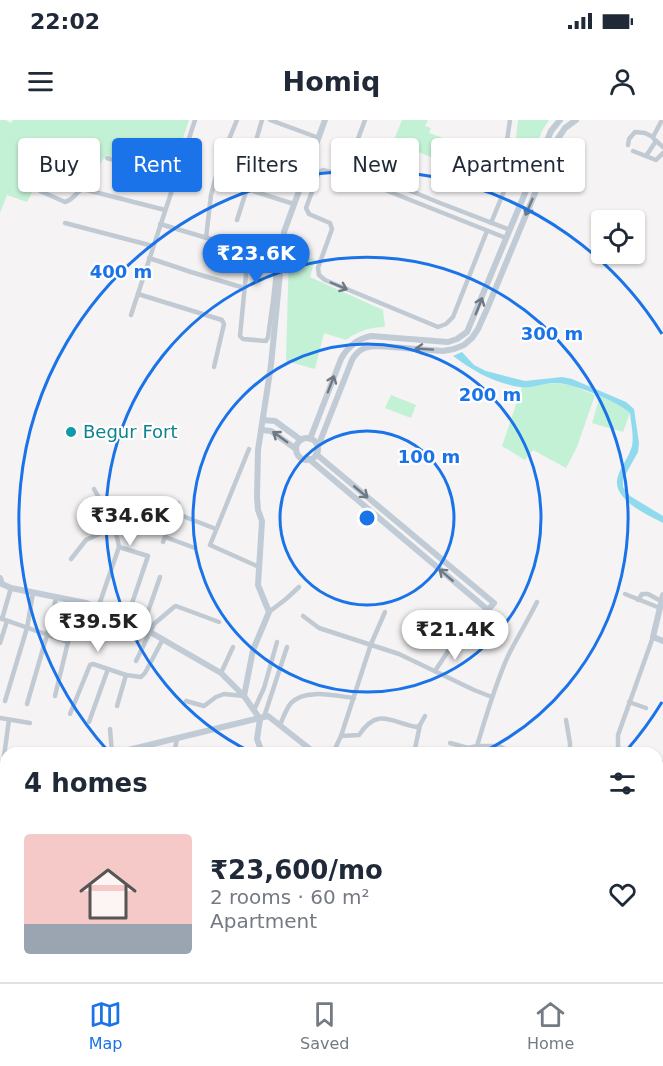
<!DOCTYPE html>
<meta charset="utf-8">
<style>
body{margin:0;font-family:"DejaVu Sans",sans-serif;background:#f2f2f3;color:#1f2937;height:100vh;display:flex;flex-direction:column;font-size:22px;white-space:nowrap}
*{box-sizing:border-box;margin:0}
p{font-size:20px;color:#747a83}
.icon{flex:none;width:33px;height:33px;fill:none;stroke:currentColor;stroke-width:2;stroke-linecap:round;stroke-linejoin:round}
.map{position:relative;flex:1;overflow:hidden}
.drawer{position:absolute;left:0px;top:627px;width:663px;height:236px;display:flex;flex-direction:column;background:#fff;border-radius:18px 18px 0 0;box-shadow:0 2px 4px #0004}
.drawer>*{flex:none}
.hud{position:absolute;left:18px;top:18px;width:627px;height:54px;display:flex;gap:12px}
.tools{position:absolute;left:591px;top:90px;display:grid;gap:12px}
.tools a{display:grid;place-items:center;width:54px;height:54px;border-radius:6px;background:#fff;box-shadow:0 2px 4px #0004;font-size:30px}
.price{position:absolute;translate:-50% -51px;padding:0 14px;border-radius:21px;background:#fff;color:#222;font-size:20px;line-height:39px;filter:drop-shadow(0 2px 3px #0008)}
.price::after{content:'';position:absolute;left:50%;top:36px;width:18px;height:14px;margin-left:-9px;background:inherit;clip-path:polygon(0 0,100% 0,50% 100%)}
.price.active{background:#1a73e8;color:#fff}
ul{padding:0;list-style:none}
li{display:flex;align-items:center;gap:18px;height:150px;padding:0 24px}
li+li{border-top:2px solid #e0e1e3}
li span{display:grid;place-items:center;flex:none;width:168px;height:120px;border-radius:6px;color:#555}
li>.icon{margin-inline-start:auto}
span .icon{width:72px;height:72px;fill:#fffc;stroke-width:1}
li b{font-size:26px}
h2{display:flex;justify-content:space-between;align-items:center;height:72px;padding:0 24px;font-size:26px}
.tag{padding:0 21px;border-radius:6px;background:#fff;box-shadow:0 2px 4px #0004;font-size:21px;line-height:54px}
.tag.active{background:#1a73e8;color:#fff}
.status{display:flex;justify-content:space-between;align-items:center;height:42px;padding:0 30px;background:#fff;direction:ltr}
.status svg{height:16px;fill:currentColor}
header{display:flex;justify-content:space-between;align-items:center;height:78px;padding:0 24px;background:#fff;font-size:27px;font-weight:700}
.menu{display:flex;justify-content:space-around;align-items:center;height:84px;border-top:2px solid #e0e1e3;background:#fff;font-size:16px;color:#747a83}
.menu a{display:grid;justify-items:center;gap:3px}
.menu .active{color:#1a73e8}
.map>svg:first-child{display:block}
.green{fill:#c3f1d5}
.water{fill:#90daee}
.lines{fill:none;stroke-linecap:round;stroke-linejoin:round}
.stream{stroke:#90daee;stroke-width:1.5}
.street{stroke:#c1cad2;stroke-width:4.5}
.secondary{stroke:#c1cbd6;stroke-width:6}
.oneway{stroke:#6e7984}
.oneway2{stroke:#6e7983}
.ring{fill:none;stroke:#1a73e8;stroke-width:3}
.culture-dot{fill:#0f9aa8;stroke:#fff;stroke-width:2}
.labels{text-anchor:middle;stroke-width:4.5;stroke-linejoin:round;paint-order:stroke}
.culture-label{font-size:18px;fill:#0d838f;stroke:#fff;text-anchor:start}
.centre{fill:#1a73e8;stroke:#fff;stroke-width:3}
.ring-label{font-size:18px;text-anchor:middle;font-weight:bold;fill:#1a73e8;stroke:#fff;stroke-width:4.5;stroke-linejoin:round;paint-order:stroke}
</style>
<div class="status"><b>22:02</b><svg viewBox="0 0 49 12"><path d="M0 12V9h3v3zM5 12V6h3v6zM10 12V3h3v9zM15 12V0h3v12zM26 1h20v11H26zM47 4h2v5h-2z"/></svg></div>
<header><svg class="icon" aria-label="menu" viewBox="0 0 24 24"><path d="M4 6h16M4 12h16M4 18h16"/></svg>Homiq<svg class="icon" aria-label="person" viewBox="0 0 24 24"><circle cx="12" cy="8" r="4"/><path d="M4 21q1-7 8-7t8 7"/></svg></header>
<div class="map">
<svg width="663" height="862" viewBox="0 0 663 862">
<rect width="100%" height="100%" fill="#f5f3f3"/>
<g class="green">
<path d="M 0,0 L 6,0 L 11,3 L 13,0 L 189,0 L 172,52 L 106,35 L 91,58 L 51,37 L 27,82 L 7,75 L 0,93 Z"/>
<path d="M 402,0 L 428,0 L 425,6 L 431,8 L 429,13 L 457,23 L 449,44 L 393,22 Z"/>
<path d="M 518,0 L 549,0 L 542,11 L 522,61 L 516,59 L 516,18 Z"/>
<path d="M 289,132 L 315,139 L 310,157 L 383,190 L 385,207 C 370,207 358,211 346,220 L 324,213 L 315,249 L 286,241 Z"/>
<path d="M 557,263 L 571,265 L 595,275 L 577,327 L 566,348 L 533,330 L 525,340 L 502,326 L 522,267 Z"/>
<path d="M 391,275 L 416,285 L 411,298 L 385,288 Z"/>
<path d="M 600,276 L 622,286 L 630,293 L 623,312 L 592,303 Z"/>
<path d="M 657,791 L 663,794 L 663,862 L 623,862 L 624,857 L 657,856 Z"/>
</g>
<path class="water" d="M 462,232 L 474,245 L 486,251 L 525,261 L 562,257 L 572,259 L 626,282 L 634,289 L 639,323 L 638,332 L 623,359 L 623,367 L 630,376 L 663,396 L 663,403 C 648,395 610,379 618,356 C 621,346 629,337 632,326 C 634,316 631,304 630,293 C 617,281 575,264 557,263 C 545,262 532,269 520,267 C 492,262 475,252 453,236 Z"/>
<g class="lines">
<g class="stream">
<path d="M 657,722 L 663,715"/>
<path d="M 154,862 L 155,856"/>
<path d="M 594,862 L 596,856"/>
</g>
<g class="street">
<path d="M 270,0 L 319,18"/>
<path d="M 365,0 L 344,56 L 323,50 L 319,52 L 306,88 L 309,94 L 330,103 L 332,109 L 318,148 L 319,155 L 325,160 L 438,207 L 446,204 L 453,197 L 487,111"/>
<path d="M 662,0 L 653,17 L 654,19 L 663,27"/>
<path d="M 628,25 L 629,19 L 635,12 L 645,13 L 653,17"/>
<path d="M 633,31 L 656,40 L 663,33"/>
<path d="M 646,36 L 656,21"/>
<path d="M 107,38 L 176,58"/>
<path d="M 50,43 L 84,61 L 82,66 L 83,69 L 165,90"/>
<path d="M 348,45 L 440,83 L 510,110"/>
<path d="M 345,54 L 506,118"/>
<path d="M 250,70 L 294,84"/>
<path d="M 40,71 L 65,82 C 73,80 76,72 83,69"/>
<path d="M 237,100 L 252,53 L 247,52 L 262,0"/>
<path d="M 65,103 L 153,126"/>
<path d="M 491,103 L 509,59 L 506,27 L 510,0"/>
<path d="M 160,104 L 244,129"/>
<path d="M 206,118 L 211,75 L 220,41 L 237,0"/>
<path d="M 149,138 L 191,152 L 241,167"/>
<path d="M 138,174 L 222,200 L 224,204 L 214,247"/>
<path d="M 273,181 L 278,134 L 277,132 L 253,121 L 249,123 L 240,216 L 243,219 L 266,221 L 268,217 L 273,181 L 277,181"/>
<path d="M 131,195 L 195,0"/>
<path d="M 249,329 L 210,425 L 259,447"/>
<path d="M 94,369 C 104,387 116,406 119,427 L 98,488"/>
<path d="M 175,393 L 216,409"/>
<path d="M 165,417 L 195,428"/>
<path d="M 163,422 L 178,383"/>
<path d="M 119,427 L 148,436 L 126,501"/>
<path d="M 71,439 L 86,420 L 114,407"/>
<path d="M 625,474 L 660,488"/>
<path d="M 638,480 L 642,474 L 648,474 L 661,481"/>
<path d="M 269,492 L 286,479 L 299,467"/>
<path d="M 303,496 L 319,508 L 399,534 L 474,570 L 492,577"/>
<path d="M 0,498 L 68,522"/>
<path d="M 2,499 L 11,468"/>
<path d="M 142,509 L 160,457"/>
<path d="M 0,523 L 7,501"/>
<path d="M 136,541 L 154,504 L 174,487 L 176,486 L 219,502"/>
<path d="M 435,551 L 456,519"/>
<path d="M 221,553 L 233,527"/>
<path d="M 55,576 L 68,522 L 79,482"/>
<path d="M 5,581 L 27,508 L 33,473"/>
<path d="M 186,581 L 204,586 L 216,577 L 224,574 L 244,576"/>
<path d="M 629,582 L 646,588"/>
<path d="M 27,584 L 47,515 L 56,478"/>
<path d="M 117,586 L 126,555"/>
<path d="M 254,590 L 264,568 L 277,522"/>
<path d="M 70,594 L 90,545 L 93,544 L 126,555 L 141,557 L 145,553 L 163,519"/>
<path d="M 264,597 L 287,527"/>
<path d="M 0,598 L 30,603"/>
<path d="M 566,600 L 570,623 L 570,633"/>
<path d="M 89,602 L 108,549"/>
<path d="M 280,605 C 283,598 286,589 291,583 C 305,568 336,576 354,578"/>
<path d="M 110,609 L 112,633"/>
<path d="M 341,616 L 371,524 L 385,492"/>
<path d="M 450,623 L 468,628"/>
<path d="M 477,626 L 499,626 L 512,633"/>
<path d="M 174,633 L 177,619"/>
<path d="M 333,633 L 341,616 L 359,615 C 378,587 390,602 417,607 L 420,605 L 425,596"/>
<path d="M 414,633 L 420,605"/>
<path d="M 467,633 L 468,628 L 477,626 C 486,596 495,565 508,536 C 517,518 528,500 537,482"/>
<path d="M 623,633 L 618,627 L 618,615 L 653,517"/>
<path d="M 4,636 L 9,600"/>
<path d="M 0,682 L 6,683"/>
<path d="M 657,746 L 663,749"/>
<path d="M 545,856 L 551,862"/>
<path d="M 560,856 L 565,862"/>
<path d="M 278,862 L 280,856"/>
<path d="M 395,862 L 396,856"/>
<path d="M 418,862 L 419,856"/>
<path d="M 448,862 L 449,856"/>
</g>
<g class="secondary">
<path d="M 263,300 L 275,301 L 301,320"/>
<path d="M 261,310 L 271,311 L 296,329"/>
<circle cx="307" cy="329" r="11"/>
<path d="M 310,319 L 341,239 C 348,226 357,219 371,216 L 448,222 L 457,219 L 467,212 L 551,11 L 560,0"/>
<path d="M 317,329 L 352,240 C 358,229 366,226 378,226 L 443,231 L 454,229 L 464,225 L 472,218 L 478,209 L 487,189 L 557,20 L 565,8 L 576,0"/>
<path d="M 309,339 L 488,490 L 494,483 L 316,334"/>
<path d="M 0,458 L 2,464 L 11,468 L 86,483 L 150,512 L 221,553 L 244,576 L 260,599"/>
<path d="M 663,475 L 653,517 L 663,521"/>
<path d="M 244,576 L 253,530 L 269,492 L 258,465 L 262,401 L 258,390 L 257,377 L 258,330 L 271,245 L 284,112 L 325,0"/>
<path d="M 260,599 L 257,619 L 262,633"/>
<path d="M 116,633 L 268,596 L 315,633"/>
<path d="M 0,661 L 6,660"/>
<path d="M 657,662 L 663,643"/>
<path d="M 657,733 L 663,728"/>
<path d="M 609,862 L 610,856"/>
<path d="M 616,862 L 617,856"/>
</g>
</g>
<defs><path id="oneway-shaft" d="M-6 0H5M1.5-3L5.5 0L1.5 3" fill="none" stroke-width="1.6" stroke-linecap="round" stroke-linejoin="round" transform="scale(1.5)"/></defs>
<g class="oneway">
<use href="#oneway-shaft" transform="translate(529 87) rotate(113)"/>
<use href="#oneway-shaft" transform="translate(479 186) rotate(-68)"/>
<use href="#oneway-shaft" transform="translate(424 229) rotate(-176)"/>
<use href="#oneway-shaft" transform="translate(331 264) rotate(-69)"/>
<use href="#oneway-shaft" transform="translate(280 317) rotate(-144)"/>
<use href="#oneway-shaft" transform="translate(361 372) rotate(40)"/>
<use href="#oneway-shaft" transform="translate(446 455) rotate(-139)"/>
</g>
<use class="oneway2" href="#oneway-shaft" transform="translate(339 166) rotate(23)"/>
<g class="ring">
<circle cx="367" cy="398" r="87"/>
<circle cx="367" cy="398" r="174"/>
<path d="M253 633A261 261 0 1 1 481 633"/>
<path d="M662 582A348 348 0 0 1 626 631M108 631A348 348 0 1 1 662 214"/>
</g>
<circle class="culture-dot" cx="71" cy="312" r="6"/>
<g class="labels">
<g class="culture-label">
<text x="83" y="318">Begur Fort</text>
</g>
</g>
<circle cx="367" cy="398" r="9" class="centre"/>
<g class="ring-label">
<text x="121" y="158">400 m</text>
<text x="552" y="220">300 m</text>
<text x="490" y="281">200 m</text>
<text x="429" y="343">100 m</text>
</g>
</svg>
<div class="tools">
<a><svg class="icon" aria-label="locate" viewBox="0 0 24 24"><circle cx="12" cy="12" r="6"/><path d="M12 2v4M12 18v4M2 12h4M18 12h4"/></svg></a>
</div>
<b class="price active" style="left:256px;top:165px">₹23.6K</b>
<b class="price" style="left:130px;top:427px">₹34.6K</b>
<b class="price" style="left:98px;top:533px">₹39.5K</b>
<b class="price" style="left:455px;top:541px">₹21.4K</b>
<div class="hud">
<a class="tag">Buy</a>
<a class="tag active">Rent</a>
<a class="tag">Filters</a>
<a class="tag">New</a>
<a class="tag">Apartment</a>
</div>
<section class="drawer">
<h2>4 homes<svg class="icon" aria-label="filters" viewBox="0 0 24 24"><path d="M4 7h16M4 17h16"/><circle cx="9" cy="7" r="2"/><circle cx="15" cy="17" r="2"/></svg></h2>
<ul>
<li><span style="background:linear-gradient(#f6c9c9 75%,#9aa5b1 0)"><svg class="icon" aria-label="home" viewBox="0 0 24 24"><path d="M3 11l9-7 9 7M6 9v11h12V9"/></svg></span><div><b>₹23,600/mo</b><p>2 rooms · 60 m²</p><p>Apartment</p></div><svg class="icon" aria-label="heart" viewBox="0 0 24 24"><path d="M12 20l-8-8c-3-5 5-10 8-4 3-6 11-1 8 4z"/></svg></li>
</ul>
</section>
</div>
<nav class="menu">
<a class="active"><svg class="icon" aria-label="map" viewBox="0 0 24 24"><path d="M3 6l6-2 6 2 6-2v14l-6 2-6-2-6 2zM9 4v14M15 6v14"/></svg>Map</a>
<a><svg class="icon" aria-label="saved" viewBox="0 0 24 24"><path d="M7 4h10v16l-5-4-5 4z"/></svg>Saved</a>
<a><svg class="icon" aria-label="home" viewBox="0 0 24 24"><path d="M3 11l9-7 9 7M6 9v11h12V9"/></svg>Home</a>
</nav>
